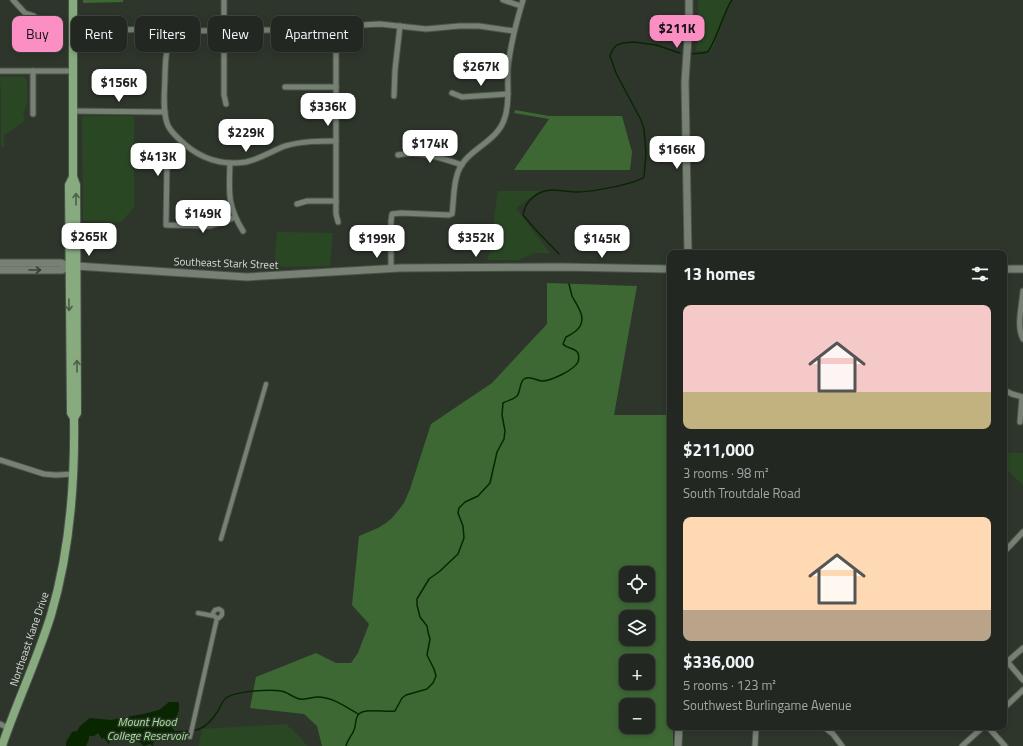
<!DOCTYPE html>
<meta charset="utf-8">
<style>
body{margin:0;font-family:"Titillium Web",sans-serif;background:#2e342e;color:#f1f3f6;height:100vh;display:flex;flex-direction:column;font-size:15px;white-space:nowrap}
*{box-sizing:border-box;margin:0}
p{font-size:13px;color:#a2a6a5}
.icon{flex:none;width:22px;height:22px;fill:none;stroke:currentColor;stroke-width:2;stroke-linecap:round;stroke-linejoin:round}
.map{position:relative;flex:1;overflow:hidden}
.details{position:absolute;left:667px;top:250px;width:340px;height:480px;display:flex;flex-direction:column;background:#222821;border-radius:8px;box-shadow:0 2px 6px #0003,0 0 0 1px #3f443f}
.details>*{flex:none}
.hud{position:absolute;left:12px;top:16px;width:380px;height:36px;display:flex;gap:8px}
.buttons{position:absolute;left:619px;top:566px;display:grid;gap:8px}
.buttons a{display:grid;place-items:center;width:36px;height:36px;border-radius:8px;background:#222821;box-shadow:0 2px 6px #0003,0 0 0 1px #3f443f;font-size:20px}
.price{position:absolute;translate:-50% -34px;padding:0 9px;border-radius:8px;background:#fff;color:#222;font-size:13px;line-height:26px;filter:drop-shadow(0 1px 2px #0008)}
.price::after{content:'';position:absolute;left:50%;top:24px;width:12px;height:9px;margin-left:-6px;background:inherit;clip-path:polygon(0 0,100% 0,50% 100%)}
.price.selected{background:#fb8fc4;color:#111}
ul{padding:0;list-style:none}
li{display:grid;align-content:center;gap:8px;height:212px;padding:0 16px}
li span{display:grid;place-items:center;height:124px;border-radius:8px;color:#555}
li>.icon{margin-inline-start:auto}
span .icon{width:72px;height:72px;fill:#fffc;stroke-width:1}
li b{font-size:17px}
h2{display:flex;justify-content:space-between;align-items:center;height:48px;padding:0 16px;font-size:17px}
.chip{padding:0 14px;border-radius:8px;background:#222821;box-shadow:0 2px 6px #0003,0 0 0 1px #3f443f;font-size:14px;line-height:36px}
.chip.selected{background:#fb8fc4;color:#111}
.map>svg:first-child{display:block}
.green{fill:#2a4724}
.forest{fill:#3d6834;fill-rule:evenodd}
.water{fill:#082701}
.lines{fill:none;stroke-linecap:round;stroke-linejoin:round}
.stream{stroke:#082701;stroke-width:1.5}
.pedestrian-casing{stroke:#4c534a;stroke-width:6}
.minor-casing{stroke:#4c534a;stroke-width:7}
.secondary-casing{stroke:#4c534a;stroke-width:9}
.primary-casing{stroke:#4c534a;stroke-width:10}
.pedestrian{stroke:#768174;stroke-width:4}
.minor{stroke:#768174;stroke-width:5}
.secondary{stroke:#768174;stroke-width:7}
.primary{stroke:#87aa7f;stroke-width:8}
.oneway{stroke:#4d5f49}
.oneway2{stroke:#394137}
.labels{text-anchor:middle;stroke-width:3;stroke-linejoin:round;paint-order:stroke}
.street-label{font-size:11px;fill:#d6dcd5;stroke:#2e362c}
.water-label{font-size:12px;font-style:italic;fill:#a3e395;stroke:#2e362c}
</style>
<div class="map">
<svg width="1023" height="746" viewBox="0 0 1023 746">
<rect width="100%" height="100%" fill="#2e362c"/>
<g class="green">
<path d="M 698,0 L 733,0 L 727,9 L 714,46 L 709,51 L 696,51 L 699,27 Z"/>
<path d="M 0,77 L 23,77 L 26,79 L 27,82 L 27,104 L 23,114 L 25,121 L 4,135 L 4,147 L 1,147 L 1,97 Z"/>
<path d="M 85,116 L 134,116 L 134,207 L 121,222 L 83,221 L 82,119 Z"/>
<path d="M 498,191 L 540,191 L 516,208 L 550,253 L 535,253 L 519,260 L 488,260 Z"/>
<path d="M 277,232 L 333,233 L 330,266 L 274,267 Z"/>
<path d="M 1004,453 L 1023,453 L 1023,485 L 1004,467 Z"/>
<path d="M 286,724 L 301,738 L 307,746 L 199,746 L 202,729 Z"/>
</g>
<g class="forest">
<path d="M 83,0 L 123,0 L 123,2 L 83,3 Z"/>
<path d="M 515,110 L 549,116 L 622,116 L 632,152 L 630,170 L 514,170 L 549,119 L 514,113 Z"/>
<path d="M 547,283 L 637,286 L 614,415 L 670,415 L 670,727 L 673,727 L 673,746 L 322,746 L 317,726 L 304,714 L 250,708 L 256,677 L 316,653 L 336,663 L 351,663 L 358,653 L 369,624 L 352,605 L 359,536 L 378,528 L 386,523 L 393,517 L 404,503 L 410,489 L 431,424 L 492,383 L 547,324 ZM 626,573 L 648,573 L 648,595 L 626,595 ZM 626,617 L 648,617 L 648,639 L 626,639 ZM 626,661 L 648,661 L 648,683 L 626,683 ZM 626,705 L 648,705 L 648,727 L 626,727 Z"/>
</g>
<path class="water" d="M 169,702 L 179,702 L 179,710 L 172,728 L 174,730 L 174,733 L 167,734 L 164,739 L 161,736 L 158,740 L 154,741 L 153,746 L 150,744 L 144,746 L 138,741 L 134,743 L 129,741 L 130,737 L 122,737 L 120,741 L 118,737 L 112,737 L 109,744 L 104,738 L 102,739 L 98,733 L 94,736 L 89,736 L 89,739 L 86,746 L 66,746 L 66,742 L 72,732 L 77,731 L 80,726 L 90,718 L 111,720 L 143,714 L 159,710 Z"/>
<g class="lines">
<g class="stream">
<path d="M 690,54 C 695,53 702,54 707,52 C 714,48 724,10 732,0"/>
<path d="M 559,254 L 535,229 L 523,215 C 525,201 537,191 551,190 C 560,190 569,192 578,192 C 590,192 636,184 644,177 L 646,153 L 644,129 L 641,120 L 616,73 L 610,56 L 613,49 L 617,45 L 623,43 L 634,42 L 656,45 L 680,53"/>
<path d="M 174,732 C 197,731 204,732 218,711 C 220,707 223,700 226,698 C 235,691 270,689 281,691 C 288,692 293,698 300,699 C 307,700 312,697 318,697 C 332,697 344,706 355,712 L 358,714"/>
<path d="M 346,746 C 348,738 352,736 354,730 C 356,726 355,721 357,717 C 360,706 386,713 395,711 L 402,698 L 406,695 L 427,689 L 433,683 L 436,676 L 434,669 L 427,655 L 430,639 L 428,632 L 427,626 L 420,617 L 417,605 L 417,599 L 429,579 L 440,571 L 458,554 L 464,538 L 463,526 L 458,513 L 459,508 L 465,502 L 478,496 L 490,483 L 497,452 L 504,439 L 505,431 L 502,415 L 503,403 C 508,400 513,400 517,396 C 521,391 519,383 524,379 C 530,375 537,381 542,381 C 551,381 574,370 578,362 C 579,359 579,356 578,353 C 574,347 567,349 563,344 L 566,337 C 570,335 574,333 577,330 C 588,319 578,307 572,296 C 571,292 570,288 569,284"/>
</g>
<defs>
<g id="pedestrian">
<path d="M 221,539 L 266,384"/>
<path d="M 198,613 L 214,616 L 217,618 L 219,618 L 222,615 L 222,611 L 219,609 L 215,610 L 213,613 L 214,616"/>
<path d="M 190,737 L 217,618"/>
</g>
<g id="minor">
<path d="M 13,0 L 25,13 L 34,16"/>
<path d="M 224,0 L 224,95 L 226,104"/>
<path d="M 503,0 L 521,6"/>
<path d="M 336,29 L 336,214 L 338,222"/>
<path d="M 115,30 L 158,29 L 165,32 L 173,39"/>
<path d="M 0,71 L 73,71"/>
<path d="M 33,71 L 33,114"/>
<path d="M 285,87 L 336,87"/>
<path d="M 452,93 L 462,97 L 508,94"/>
<path d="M 394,96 L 395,70 L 400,26"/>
<path d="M 73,111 L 165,112"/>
<path d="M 336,141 C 319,141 302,141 285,146 C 272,151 260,159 246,162 C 220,166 197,157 179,139 C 174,134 169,130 167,123 C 162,108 165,89 165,74 C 166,53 164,38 188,31 L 341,29 L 362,25 L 380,24 L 426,29 L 459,26 L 479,26 L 514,31"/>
<path d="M 183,143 L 173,153 L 167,162 L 166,225 L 209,226 L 224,222 L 235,217"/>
<path d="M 398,155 C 419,150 442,158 462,165"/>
<path d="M 230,163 C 229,193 227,205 243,231"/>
<path d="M 297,204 L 307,201 L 336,201"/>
<path d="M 391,268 L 391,221 L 392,214 L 401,213 L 449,215 L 452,214 C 454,200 453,185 458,172 C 467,148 498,143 505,117 C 510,102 507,84 508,69 C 510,45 516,23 523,0"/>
<path d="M 1023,291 C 1022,306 1016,326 1023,339"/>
<path d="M 1004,390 L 1012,394 L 1023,397"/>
<path d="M 1020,422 L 1022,397"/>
<path d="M 0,460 L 44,474 L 56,475 L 74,474"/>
<path d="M 1004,552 L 1023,532"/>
<path d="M 1004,658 L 1023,680"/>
<path d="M 1007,662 L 1023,648"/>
<path d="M 1004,708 L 1023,690"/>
<path d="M 0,724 L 8,728"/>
<path d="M 824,727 L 833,734 L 842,746"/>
<path d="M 988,727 L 1005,746"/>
<path d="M 755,746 L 756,727"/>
<path d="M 962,746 L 983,727"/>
</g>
<g id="secondary">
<path d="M 688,253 L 685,82 L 689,23 L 689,0"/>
<path d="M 0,263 L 61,263 L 69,266"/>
<path d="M 76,266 L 247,277 L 400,268 L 562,267 L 670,269"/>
<path d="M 1004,269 L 1023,269"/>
<path d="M 0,270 L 62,270 L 69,266"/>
<path d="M 678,746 L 679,727"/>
</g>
<g id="primary">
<path d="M 73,177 L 69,185 L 71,413 L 74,418"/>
<path d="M 2,746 C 17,702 37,660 51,615 C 70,551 75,485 74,418 L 77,413 L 76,185 L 73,177 L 73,0"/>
</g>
</defs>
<use href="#pedestrian" class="pedestrian-casing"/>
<use href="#minor" class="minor-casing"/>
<use href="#secondary" class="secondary-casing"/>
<use href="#primary" class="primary-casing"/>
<use href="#pedestrian" class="pedestrian"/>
<use href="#minor" class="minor"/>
<use href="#secondary" class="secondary"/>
<use href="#primary" class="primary"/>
</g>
<defs><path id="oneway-shaft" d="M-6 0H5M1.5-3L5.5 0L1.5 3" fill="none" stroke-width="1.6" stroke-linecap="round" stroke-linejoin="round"/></defs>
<g class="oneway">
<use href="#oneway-shaft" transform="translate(76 199) rotate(-90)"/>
<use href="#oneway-shaft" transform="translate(69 305) rotate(89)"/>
<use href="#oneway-shaft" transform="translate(77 366) rotate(-90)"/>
</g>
<use class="oneway2" href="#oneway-shaft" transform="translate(35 270)"/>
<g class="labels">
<g class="street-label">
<text transform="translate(226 263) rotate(2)" y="4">Southeast Stark Street</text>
<text transform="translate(29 639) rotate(-71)" y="4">Northeast Kane Drive</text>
</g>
<g class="water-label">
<text x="147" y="726">Mount Hood<tspan x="147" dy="14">College Reservoir</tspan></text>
</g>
</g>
</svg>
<div class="buttons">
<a><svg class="icon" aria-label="locate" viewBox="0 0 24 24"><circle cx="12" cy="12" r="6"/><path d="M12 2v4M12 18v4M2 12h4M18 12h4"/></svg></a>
<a><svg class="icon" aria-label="layers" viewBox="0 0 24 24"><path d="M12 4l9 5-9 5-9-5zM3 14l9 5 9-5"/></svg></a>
<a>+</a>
<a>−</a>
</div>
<b class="price selected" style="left:677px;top:49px">$211K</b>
<b class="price" style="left:481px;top:87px">$267K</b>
<b class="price" style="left:119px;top:103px">$156K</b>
<b class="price" style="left:328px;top:127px">$336K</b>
<b class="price" style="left:246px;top:153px">$229K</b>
<b class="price" style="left:430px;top:164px">$174K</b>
<b class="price" style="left:677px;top:170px">$166K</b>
<b class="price" style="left:158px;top:177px">$413K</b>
<b class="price" style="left:203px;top:234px">$149K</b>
<b class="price" style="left:89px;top:257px">$265K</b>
<b class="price" style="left:476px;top:258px">$352K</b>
<b class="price" style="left:377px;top:259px">$199K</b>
<b class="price" style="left:602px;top:259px">$145K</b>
<div class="hud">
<a class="chip selected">Buy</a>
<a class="chip">Rent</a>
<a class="chip">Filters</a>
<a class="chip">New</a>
<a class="chip">Apartment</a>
</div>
<section class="details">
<h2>13 homes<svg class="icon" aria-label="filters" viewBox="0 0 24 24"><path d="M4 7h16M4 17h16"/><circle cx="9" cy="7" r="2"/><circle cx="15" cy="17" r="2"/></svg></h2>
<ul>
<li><span style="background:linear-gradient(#f6c9c9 70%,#c2b280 0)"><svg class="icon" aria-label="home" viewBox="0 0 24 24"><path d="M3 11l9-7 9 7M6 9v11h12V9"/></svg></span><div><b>$211,000</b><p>3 rooms · 98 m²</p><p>South Troutdale Road</p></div></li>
<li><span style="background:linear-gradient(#ffd9b3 75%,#b9a48a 0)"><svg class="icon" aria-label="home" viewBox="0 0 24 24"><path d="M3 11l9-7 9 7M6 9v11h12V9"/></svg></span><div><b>$336,000</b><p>5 rooms · 123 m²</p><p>Southwest Burlingame Avenue</p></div></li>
</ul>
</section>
</div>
